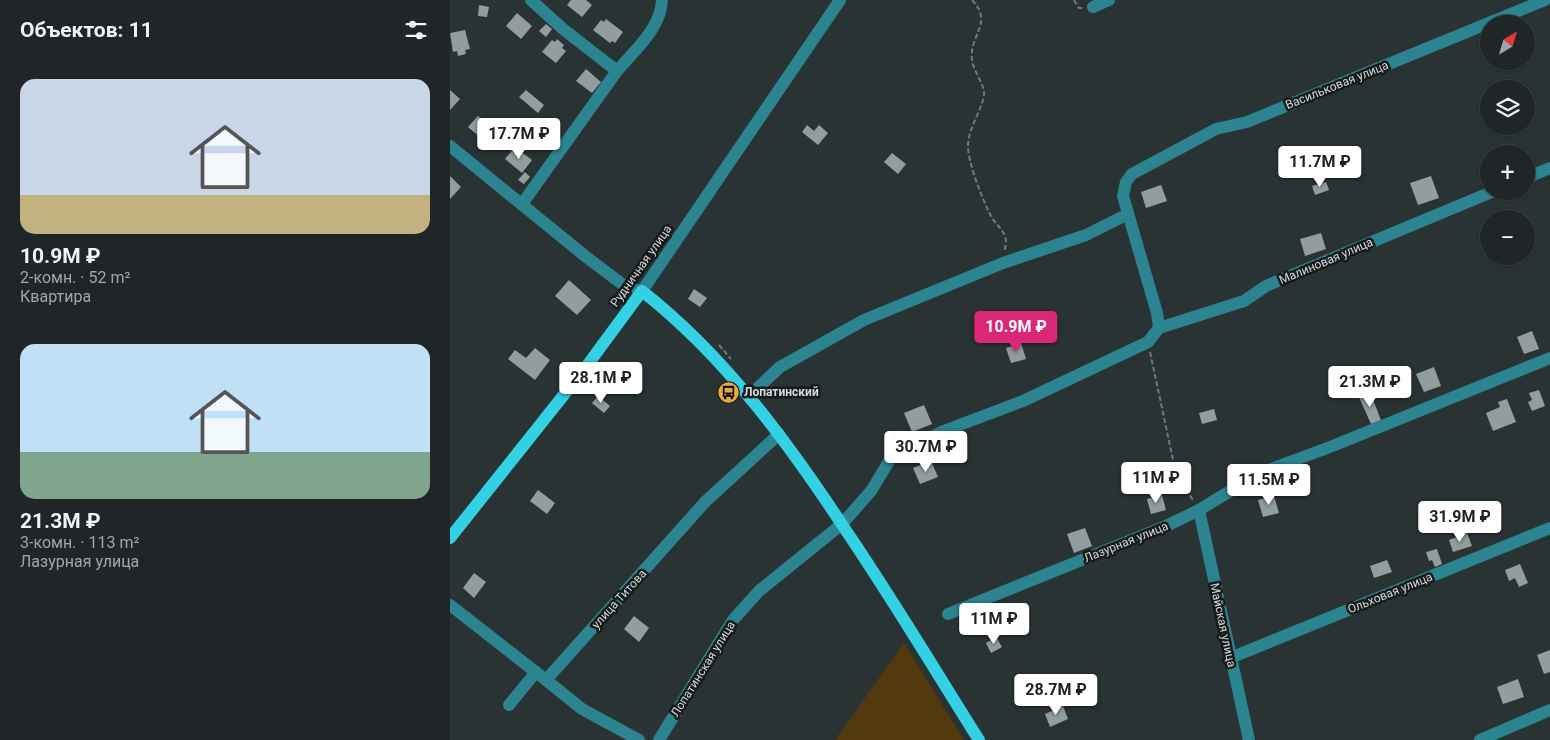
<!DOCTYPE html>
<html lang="ru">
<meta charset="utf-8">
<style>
body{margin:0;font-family:Roboto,sans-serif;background:#282e2f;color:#f1f3f6;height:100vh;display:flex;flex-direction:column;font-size:19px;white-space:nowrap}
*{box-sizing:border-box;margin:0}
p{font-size:16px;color:#a2a5a7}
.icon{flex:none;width:28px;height:28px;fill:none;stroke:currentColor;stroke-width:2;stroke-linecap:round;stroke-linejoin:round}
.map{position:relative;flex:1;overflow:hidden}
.details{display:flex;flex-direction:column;background:#202627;width:450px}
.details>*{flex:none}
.needle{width:32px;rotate:38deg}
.buttons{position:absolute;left:1030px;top:15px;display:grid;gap:10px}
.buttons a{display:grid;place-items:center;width:55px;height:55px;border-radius:50%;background:#202627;box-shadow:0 1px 4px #0004,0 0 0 1px #3d4344;font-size:25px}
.price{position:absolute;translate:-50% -42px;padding:0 11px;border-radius:5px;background:#fff;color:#222;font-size:16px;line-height:32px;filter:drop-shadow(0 1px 2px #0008)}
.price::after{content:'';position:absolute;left:50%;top:30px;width:15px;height:11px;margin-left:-8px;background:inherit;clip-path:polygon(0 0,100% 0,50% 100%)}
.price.current{background:#db2777;color:#fff}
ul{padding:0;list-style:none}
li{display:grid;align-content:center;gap:10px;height:265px;padding:0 20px}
li span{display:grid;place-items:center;height:155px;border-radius:15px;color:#555}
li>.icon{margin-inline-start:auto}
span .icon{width:90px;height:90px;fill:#fffc;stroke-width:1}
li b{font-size:21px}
h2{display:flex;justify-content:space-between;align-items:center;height:60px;padding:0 20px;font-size:21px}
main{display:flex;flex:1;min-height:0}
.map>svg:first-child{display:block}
.green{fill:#533a0e}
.building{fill:#929d9f}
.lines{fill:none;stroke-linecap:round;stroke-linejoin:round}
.path{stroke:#71797a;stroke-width:2;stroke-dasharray:5 2.5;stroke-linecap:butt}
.minor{stroke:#2b848f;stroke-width:12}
.major{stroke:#34d0e4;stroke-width:12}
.labels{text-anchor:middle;stroke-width:5;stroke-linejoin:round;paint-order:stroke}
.street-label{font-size:12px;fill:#d5dbdc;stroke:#161a1b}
.poi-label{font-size:12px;font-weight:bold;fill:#d5dbdc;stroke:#161a1b;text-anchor:start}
</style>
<main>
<section class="details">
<h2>Объектов: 11<svg class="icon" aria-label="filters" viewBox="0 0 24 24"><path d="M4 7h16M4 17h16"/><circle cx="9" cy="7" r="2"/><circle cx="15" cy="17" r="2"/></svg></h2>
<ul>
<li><span style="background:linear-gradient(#c9d6e8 75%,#c2b280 0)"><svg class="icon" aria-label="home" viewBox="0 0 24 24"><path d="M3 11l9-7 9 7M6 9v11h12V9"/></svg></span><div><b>10.9M ₽</b><p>2-комн. · 52 m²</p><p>Квартира</p></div></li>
<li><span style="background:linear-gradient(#bfe0f5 70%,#7fa58c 0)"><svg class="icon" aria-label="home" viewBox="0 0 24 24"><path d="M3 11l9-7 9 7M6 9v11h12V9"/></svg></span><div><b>21.3M ₽</b><p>3-комн. · 113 m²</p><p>Лазурная улица</p></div></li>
</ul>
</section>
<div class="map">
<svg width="1100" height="740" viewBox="0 0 1100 740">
<rect width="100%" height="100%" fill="#2a3334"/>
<path class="green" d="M 454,643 L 514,740 L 385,740 Z"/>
<g class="building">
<path d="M 121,0 L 136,0 L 142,5 L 132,17 L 117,5 Z"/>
<path d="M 29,5 L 39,7 L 37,17 L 28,16 Z"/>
<path d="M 67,13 L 82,26 L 71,39 L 56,26 Z"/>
<path d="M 156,19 L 173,32 L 165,43 L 162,41 L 160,43 L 143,30 L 151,20 L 154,22 Z"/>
<path d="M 96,24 L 102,29 L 96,37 L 89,31 Z"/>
<path d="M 15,30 L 20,49 L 15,50 L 16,54 L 8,56 L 7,51 L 3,52 L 0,33 Z"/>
<path d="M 107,39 L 114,45 L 112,48 L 116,51 L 106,63 L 92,52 L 102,40 L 105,42 Z"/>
<path d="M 136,69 L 151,82 L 142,93 L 126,81 Z"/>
<path d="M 0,90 L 10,99 L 0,110 Z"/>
<path d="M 76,90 L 94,105 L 88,113 L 69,97 Z"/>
<path d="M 28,116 L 42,127 L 32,139 L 18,127 Z"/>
<path d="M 357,125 L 364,131 L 369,125 L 378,133 L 368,145 L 352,132 Z"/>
<path d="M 40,134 L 47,139 L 40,147 L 34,142 Z"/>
<path d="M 65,147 L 82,160 L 72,173 L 55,159 Z"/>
<path d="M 442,153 L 456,164 L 448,174 L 434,162 Z"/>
<path d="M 75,172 L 80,177 L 74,184 L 68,180 Z"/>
<path d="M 0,176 L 11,187 L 0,199 Z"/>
<path d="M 981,176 L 989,198 L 968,205 L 960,183 Z"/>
<path d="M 876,182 L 879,190 L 865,195 L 862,186 Z"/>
<path d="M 711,185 L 717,201 L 696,208 L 691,192 Z"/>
<path d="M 871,233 L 876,249 L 855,256 L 850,239 Z"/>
<path d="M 119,280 L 141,300 L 127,315 L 105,296 Z"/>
<path d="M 244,289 L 257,298 L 250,307 L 238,299 Z"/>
<path d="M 1082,331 L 1089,349 L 1074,354 L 1067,337 Z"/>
<path d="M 571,343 L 576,359 L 561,363 L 556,348 Z"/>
<path d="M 85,348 L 100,360 L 85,380 L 58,359 L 65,350 L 76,358 Z"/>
<path d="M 984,367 L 991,386 L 974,392 L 966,374 Z"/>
<path d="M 1089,390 L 1095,406 L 1082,411 L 1078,402 L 1082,400 L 1079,393 Z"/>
<path d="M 920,392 L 931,420 L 921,424 L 909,397 Z"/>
<path d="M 148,396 L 160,406 L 154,413 L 142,403 Z"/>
<path d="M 1057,399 L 1066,422 L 1043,431 L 1036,413 L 1050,407 L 1048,402 Z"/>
<path d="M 474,405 L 482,424 L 462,432 L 454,413 Z"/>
<path d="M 764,409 L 767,420 L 752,424 L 749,413 Z"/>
<path d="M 481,461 L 488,477 L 470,484 L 463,468 Z"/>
<path d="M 88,490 L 105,503 L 97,514 L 80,501 Z"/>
<path d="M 712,495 L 716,510 L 701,514 L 697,499 Z"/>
<path d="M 824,496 L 829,513 L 813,517 L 808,500 Z"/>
<path d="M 635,528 L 642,546 L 624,553 L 617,534 Z"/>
<path d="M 1017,533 L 1022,546 L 1003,552 L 999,540 Z"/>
<path d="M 987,549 L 992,564 L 985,567 L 982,560 L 979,561 L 976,552 Z"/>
<path d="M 937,560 L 942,572 L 924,578 L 920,566 Z"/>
<path d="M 1070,564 L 1078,583 L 1069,587 L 1065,578 L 1059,581 L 1055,570 Z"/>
<path d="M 24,573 L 36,582 L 24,598 L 13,588 Z"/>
<path d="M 184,616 L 199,628 L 189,642 L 174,629 Z"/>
<path d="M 546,637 L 552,647 L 541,653 L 536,643 Z"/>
<path d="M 1100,650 L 1100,672 L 1094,674 L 1087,655 Z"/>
<path d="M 1068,679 L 1074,697 L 1053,704 L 1047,687 Z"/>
<path d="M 613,706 L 618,719 L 600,727 L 595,714 Z"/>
</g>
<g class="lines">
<g class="path">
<path d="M 522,0 C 544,23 519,35 522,60 C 523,71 535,84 534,95 C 531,113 518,128 518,146 C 518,163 532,198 540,214 C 543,222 552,228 555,236 C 557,240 555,247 555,251"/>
<path d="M 624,0 L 629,8 L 633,8"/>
<path d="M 269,345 L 281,359"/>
<path d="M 700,352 L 725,469 L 744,502"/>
</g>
<g class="minor">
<path d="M 643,7 L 659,0"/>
<path d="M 167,71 C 185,50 211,28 212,0"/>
<path d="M 0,146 L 135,256 L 176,287 L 192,291 L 390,0"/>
<path d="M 1076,178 L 1100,168"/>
<path d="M 72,204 L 167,71 L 113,29 L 81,0"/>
<path d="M 709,328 L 794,301 L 816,286 L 1044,191"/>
<path d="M 299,396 L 330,367 L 414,320 L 553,263 L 636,235 L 678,214"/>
<path d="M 749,510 L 799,740"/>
<path d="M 0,605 L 96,680 L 255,502 L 329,434"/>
<path d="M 498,614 L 716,526 L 749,510 L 810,473 L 880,447 L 1100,358"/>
<path d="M 780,658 L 1100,528"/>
<path d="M 96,680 L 132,709 L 189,740"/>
<path d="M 59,705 L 86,672"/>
<path d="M 209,740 L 283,620 L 309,591 L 392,524 L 421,491 L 441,458 L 491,432 L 573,401 L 698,342 L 709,328 L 707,313 L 673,196 L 676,182 L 682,174 L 766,129 L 797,122 L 1095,0"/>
<path d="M 1030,740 L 1100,710"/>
</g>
<path class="major" d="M 0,538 L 136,367 L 192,291 C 276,357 339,444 397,532 C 443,600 485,670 529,740"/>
</g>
<defs>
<symbol id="bus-disc" viewBox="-11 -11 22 22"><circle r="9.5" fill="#eaaa39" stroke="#161a1b"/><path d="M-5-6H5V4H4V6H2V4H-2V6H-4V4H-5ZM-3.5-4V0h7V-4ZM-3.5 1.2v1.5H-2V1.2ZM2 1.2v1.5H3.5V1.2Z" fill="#111"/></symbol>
</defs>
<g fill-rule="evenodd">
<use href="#bus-disc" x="266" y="380" width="25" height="25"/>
</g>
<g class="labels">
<g class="street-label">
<text transform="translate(887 85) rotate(-22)" y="4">Васильковая улица</text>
<text transform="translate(876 261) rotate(-23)" y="4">Малиновая улица</text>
<text transform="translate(191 266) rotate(-55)" y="4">Рудничная улица</text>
<text transform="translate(676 542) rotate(-22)" y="4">Лазурная улица</text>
<text transform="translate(940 593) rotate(-22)" y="4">Ольховая улица</text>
<text transform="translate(169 599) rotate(-48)" y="4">улица Титова</text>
<text transform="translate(773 625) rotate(78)" y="4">Майская улица</text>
<text transform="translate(253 669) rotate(-58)" y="4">Лопатинская улица</text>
</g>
<g class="poi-label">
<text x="294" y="396">Лопатинский</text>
</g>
</g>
</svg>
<div class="buttons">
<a><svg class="needle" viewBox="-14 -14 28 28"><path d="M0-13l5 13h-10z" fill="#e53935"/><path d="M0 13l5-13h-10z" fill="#a2a5a7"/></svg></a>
<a><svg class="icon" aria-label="layers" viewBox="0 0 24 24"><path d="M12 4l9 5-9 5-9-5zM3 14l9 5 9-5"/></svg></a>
<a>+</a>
<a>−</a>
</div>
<b class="price" style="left:69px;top:160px">17.7M ₽</b>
<b class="price" style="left:870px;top:188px">11.7M ₽</b>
<b class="price current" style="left:566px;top:353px">10.9M ₽</b>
<b class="price" style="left:151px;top:404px">28.1M ₽</b>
<b class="price" style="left:920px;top:408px">21.3M ₽</b>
<b class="price" style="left:476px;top:473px">30.7M ₽</b>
<b class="price" style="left:706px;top:504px">11M ₽</b>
<b class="price" style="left:819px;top:506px">11.5M ₽</b>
<b class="price" style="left:1010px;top:543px">31.9M ₽</b>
<b class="price" style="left:544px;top:645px">11M ₽</b>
<b class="price" style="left:606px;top:716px">28.7M ₽</b>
</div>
</main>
